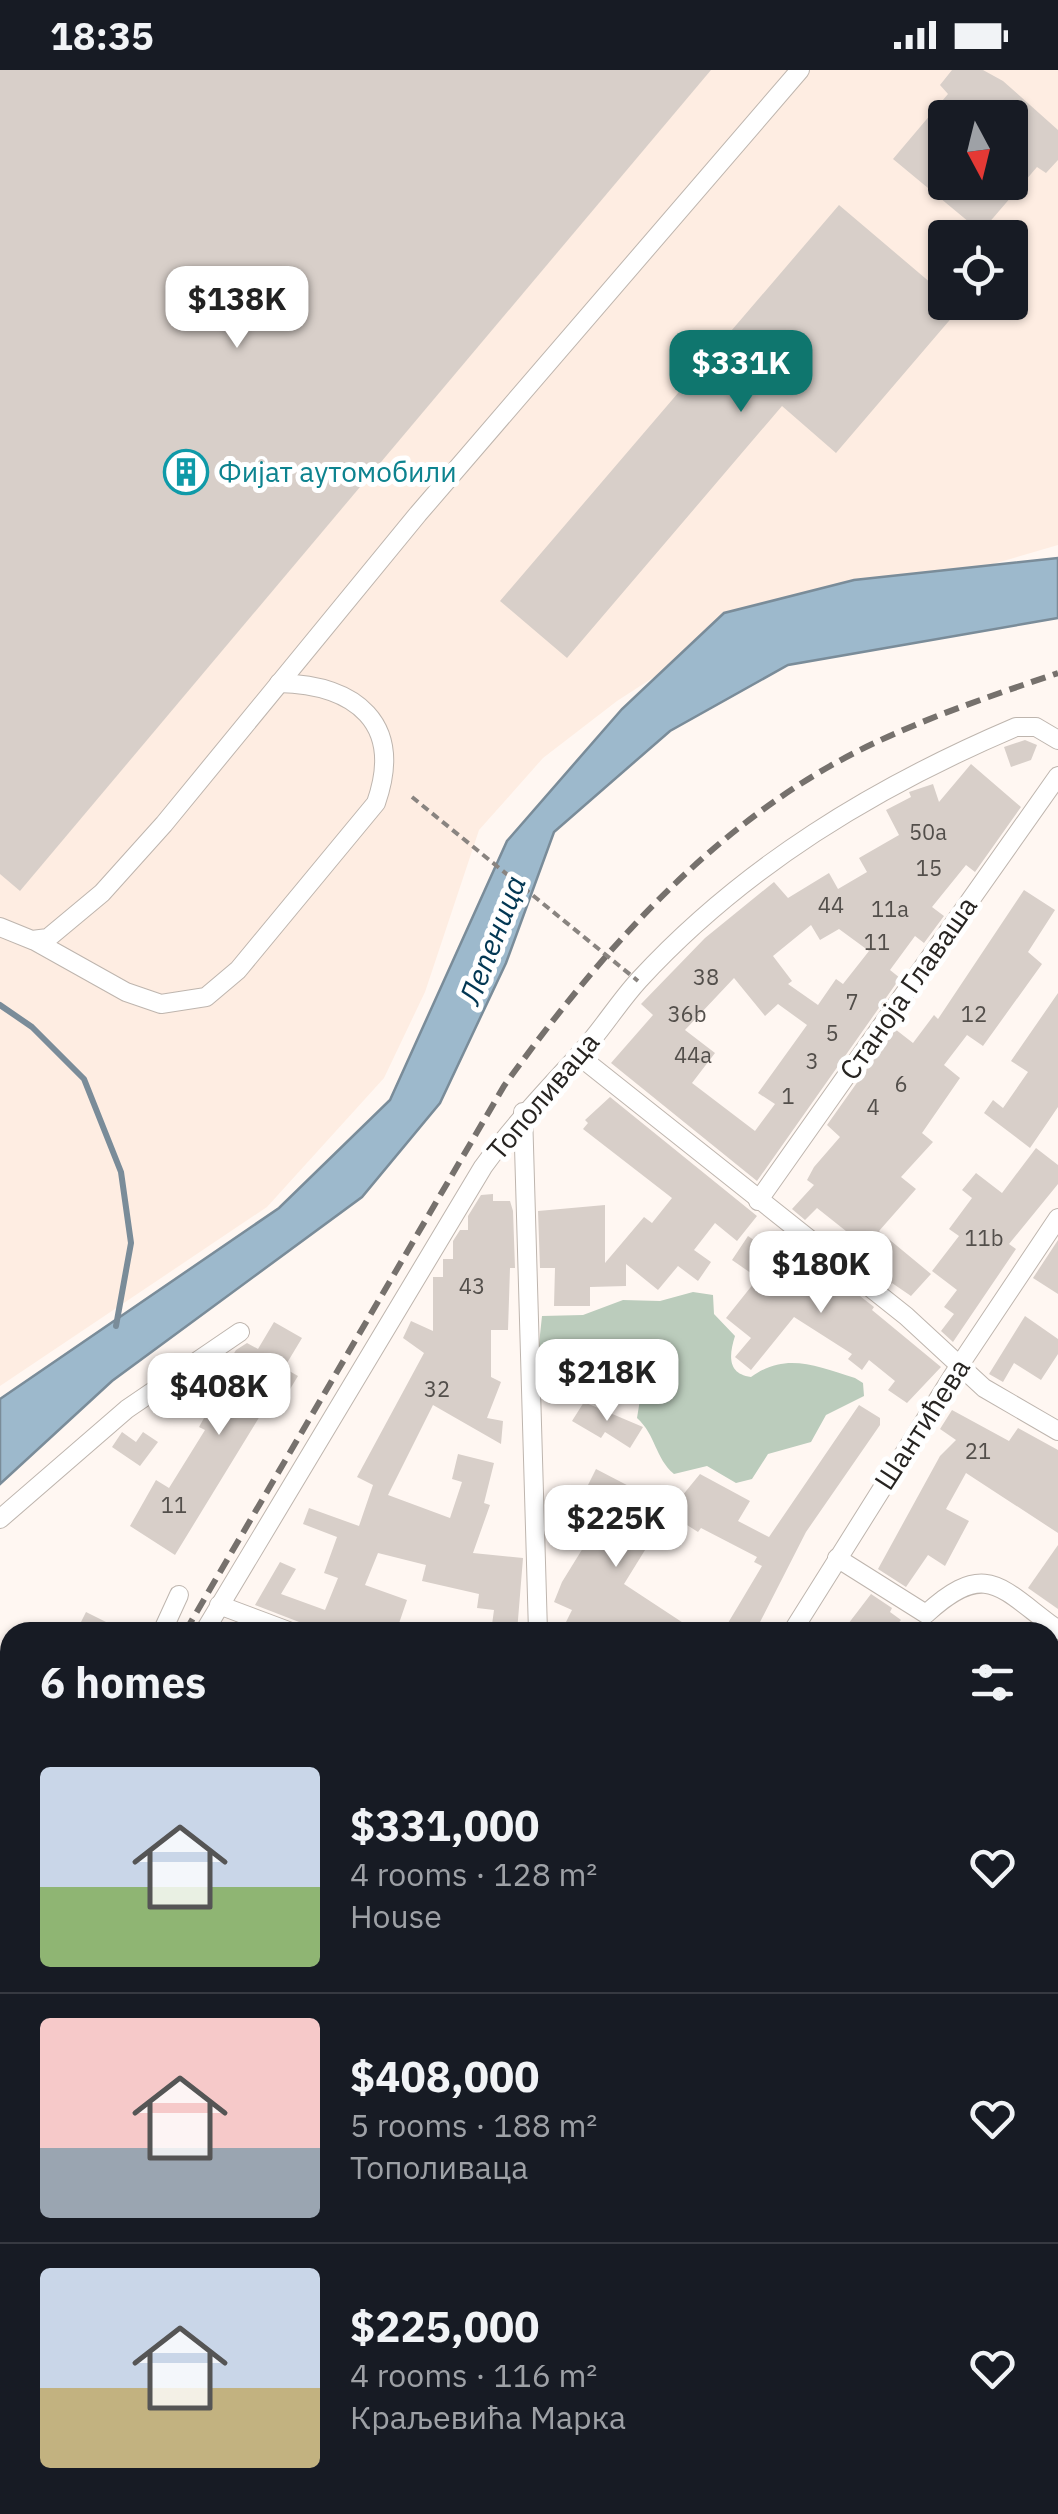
<!DOCTYPE html>
<meta charset="utf-8">
<style>
body{margin:0;font-family:"IBM Plex Sans",sans-serif;background:#20242c;color:#f1f3f6;height:100vh;display:flex;flex-direction:column;font-size:38px;white-space:nowrap}
*{box-sizing:border-box;margin:0}
p{font-size:32px;color:#9ea1a6}
.icon{flex:none;width:55px;height:55px;fill:none;stroke:currentColor;stroke-width:2;stroke-linecap:round;stroke-linejoin:round}
.map{position:relative;flex:1;overflow:hidden}
.details{position:absolute;left:0px;top:1552px;width:1060px;height:892px;display:flex;flex-direction:column;background:#171b24;border-radius:30px 30px 0 0;box-shadow:0 2px 8px #0004}
.details>*{flex:none}
.needle{width:65px;rotate:173deg}
.tools{position:absolute;left:928px;top:30px;display:grid;gap:20px}
.tools a{display:grid;place-items:center;width:100px;height:100px;border-radius:10px;background:#171b24;box-shadow:0 2px 8px #0004;font-size:50px}
.price{position:absolute;translate:-50% -85px;padding:0 22px;border-radius:20px;background:#fff;color:#222;font-size:32px;line-height:65px;filter:drop-shadow(0 2px 5px #0008)}
.price::after{content:'';position:absolute;left:50%;top:60px;width:30px;height:22px;margin-left:-15px;background:inherit;clip-path:polygon(0 0,100% 0,50% 100%)}
.price.current{background:#0f766e;color:#fff}
ul{padding:0;list-style:none}
li{display:flex;align-items:center;gap:30px;height:250px;padding:0 40px}
li+li{border-top:2px solid #363941}
li span{display:grid;place-items:center;flex:none;width:280px;height:200px;border-radius:10px;color:#555}
li>.icon{margin-inline-start:auto}
span .icon{width:120px;height:120px;fill:#fffc;stroke-width:1}
li b{font-size:42px}
h2{display:flex;justify-content:space-between;align-items:center;height:120px;padding:0 40px;font-size:42px}
.status{display:flex;justify-content:space-between;align-items:center;height:70px;padding:0 50px;background:#171b24;direction:ltr}
.status svg{height:28px;fill:currentColor}
.map>svg:first-child{display:block}
.built{fill:#feede2;fill-rule:evenodd}
.green{fill:#bbccbc}
.water{fill:#9db9cc;stroke:#7a8c99;stroke-width:2.5}
.lines{fill:none;stroke-linecap:round;stroke-linejoin:round}
.stream{stroke:#7a8c99;stroke-width:6}
.building{fill:#d8cfc9;fill-rule:evenodd}
.service-casing{stroke:#beb5ae;stroke-width:11}
.minor-casing{stroke:#beb5ae;stroke-width:20}
.tertiary-casing{stroke:#beb5ae;stroke-width:25}
.secondary-casing{stroke:#beb5ae;stroke-width:30}
.service{stroke:#fff;stroke-width:9}
.minor{stroke:#fff;stroke-width:18}
.tertiary{stroke:#fff;stroke-width:22}
.secondary{stroke:#fff;stroke-width:28}
.rail{stroke:#76716d;stroke-width:6;stroke-dasharray:15 8;stroke-linecap:butt}
.path-bridge{stroke:#898480;stroke-width:4;stroke-dasharray:8 5;stroke-linecap:butt}
.labels{text-anchor:middle;stroke-width:10;stroke-linejoin:round;paint-order:stroke}
.number-label{font-size:22px;fill:#534f4b}
.culture-label{font-size:28px;fill:#0d838f;stroke:#fff;text-anchor:start}
.street-label{font-size:28px;fill:#272421;stroke:#fff}
.water-label{font-size:30px;font-style:italic;fill:#023753;stroke:#fff}
</style>
<div class="status"><b>18:35</b><svg viewBox="0 0 49 12"><path d="M0 12V9h3v3zM5 12V6h3v6zM10 12V3h3v9zM15 12V0h3v12zM26 1h20v11H26zM47 4h2v5h-2z"/></svg></div>
<div class="map">
<svg width="1058" height="2444" viewBox="0 0 1058 2444">
<rect width="100%" height="100%" fill="#fff7f2"/>
<path class="built" d="M 0,0 L 1058,0 L 1058,475 L 831,541 L 716,567 L 617,631 L 543,688 L 479,760 L 425,922 L 384,1008 L 267,1137 L 0,1316 ZM 945,48 L 1010,48 L 1010,112 L 945,112 ZM 945,168 L 1010,168 L 1010,232 L 945,232 Z"/>
<path class="green" d="M 693,1222 L 713,1225 L 714,1244 L 735,1266 C 729,1285 727,1304 751,1307 C 786,1282 815,1296 855,1308 L 863,1313 L 864,1326 L 826,1345 L 811,1372 L 768,1384 L 752,1409 L 736,1413 L 707,1396 L 674,1404 C 655,1388 656,1365 637,1348 L 645,1299 L 593,1276 L 574,1280 L 565,1295 L 544,1298 L 537,1293 L 542,1246 L 583,1245 L 623,1230 L 660,1231 Z"/>
<path class="water" d="M 1058,488 L 1058,548 L 788,595 L 670,661 L 554,762 L 506,893 L 440,1033 L 362,1127 L 112,1311 L 0,1414 L 0,1329 L 279,1138 L 390,1030 L 507,771 L 622,639 L 724,543 L 854,510 Z"/>
<g class="lines">
<path class="stream" d="M 0,935 L 32,957 L 84,1009 L 121,1102 L 131,1173 L 116,1256"/>
</g>
<g class="building">
<path d="M 0,0 L 711,0 L 20,821 L 0,804 Z"/>
<path d="M 952,0 L 983,0 L 1003,11 L 1058,60 L 1058,90 L 1046,103 L 1037,97 L 981,162 L 893,89 L 948,24 L 940,15 ZM 945,48 L 1010,48 L 1010,112 L 945,112 Z"/>
<path d="M 839,135 L 945,225 L 945,232 L 960,238 L 836,383 L 782,336 L 567,588 L 500,531 Z"/>
<path d="M 1025,670 L 1037,675 L 1031,690 L 1011,697 L 1004,677 Z"/>
<path d="M 971,694 L 1021,737 L 975,802 L 966,795 L 932,837 L 944,846 L 924,873 L 915,866 L 890,900 L 900,908 L 757,1111 L 611,993 L 653,945 L 641,934 L 705,868 L 774,812 L 788,828 L 829,803 L 838,819 L 867,802 L 859,788 L 899,765 L 886,740 L 911,727 L 909,722 L 933,714 L 939,732 ZM 811,855 L 820,870 L 839,859 L 869,881 L 843,914 L 836,909 L 818,935 L 788,914 L 792,911 L 773,886 ZM 734,908 L 765,946 L 778,934 L 807,955 L 758,1023 L 775,1034 L 755,1061 L 692,1013 L 715,983 L 685,960 Z"/>
<path d="M 1024,820 L 1055,840 L 1028,882 L 1042,894 L 983,976 L 967,965 L 944,995 L 960,1008 L 922,1063 L 933,1072 L 901,1107 L 916,1119 L 879,1161 L 931,1204 L 911,1226 L 892,1213 L 889,1217 L 839,1177 L 851,1165 L 817,1138 L 805,1150 L 792,1139 L 814,1115 L 807,1110 L 814,1097 L 840,1067 L 827,1055 L 895,959 L 913,973 L 934,945 L 938,949 Z"/>
<path d="M 1058,923 L 1058,1037 L 1030,1078 L 984,1043 L 993,1030 L 1003,1038 L 1028,1002 L 1011,991 Z"/>
<path d="M 610,1027 L 757,1146 L 737,1171 L 715,1153 L 694,1180 L 711,1192 L 698,1211 L 678,1196 L 658,1220 L 626,1194 L 626,1216 L 590,1217 L 590,1236 L 554,1236 L 555,1198 L 540,1198 L 538,1141 L 605,1135 L 605,1193 L 644,1147 L 652,1153 L 672,1128 L 583,1059 L 588,1053 L 585,1050 Z"/>
<path d="M 1036,1078 L 1058,1095 L 1058,1114 L 1009,1174 L 1016,1179 L 953,1272 L 941,1261 L 954,1244 L 944,1237 L 957,1220 L 932,1201 L 959,1166 L 949,1159 L 972,1128 L 962,1120 L 976,1103 L 1002,1123 Z"/>
<path d="M 493,1124 L 493,1131 L 510,1131 L 513,1141 L 515,1198 L 510,1198 L 508,1260 L 491,1260 L 491,1307 L 501,1312 L 487,1348 L 503,1351 L 501,1374 L 433,1335 L 388,1425 L 450,1448 L 462,1412 L 452,1409 L 458,1384 L 494,1393 L 484,1433 L 490,1435 L 473,1483 L 523,1488 L 517,1562 L 491,1562 L 494,1540 L 477,1538 L 479,1524 L 422,1511 L 426,1495 L 378,1483 L 365,1515 L 407,1530 L 396,1562 L 325,1562 L 255,1535 L 280,1492 L 296,1499 L 281,1524 L 325,1540 L 338,1508 L 324,1503 L 337,1467 L 303,1454 L 309,1438 L 359,1456 L 373,1415 L 357,1407 L 424,1283 L 403,1268 L 411,1251 L 433,1261 L 433,1207 L 443,1207 L 443,1189 L 453,1189 L 453,1171 L 460,1160 L 468,1160 L 468,1146 L 481,1125 Z"/>
<path d="M 748,1166 L 780,1188 L 791,1172 L 874,1237 L 872,1240 L 941,1297 L 907,1333 L 888,1320 L 895,1311 L 869,1290 L 862,1300 L 848,1289 L 852,1284 L 794,1247 L 751,1300 L 735,1287 L 751,1268 L 726,1248 L 758,1208 L 732,1190 Z"/>
<path d="M 1058,1170 L 1058,1224 L 1033,1208 Z"/>
<path d="M 1025,1246 L 1058,1269 L 1058,1284 L 1041,1310 L 1014,1293 L 1003,1312 L 989,1304 Z"/>
<path d="M 274,1252 L 302,1268 L 284,1298 L 298,1306 L 287,1324 L 277,1318 L 175,1485 L 130,1456 L 156,1410 L 169,1418 L 205,1360 L 199,1357 L 233,1296 L 228,1293 L 236,1280 L 247,1273 L 258,1279 Z"/>
<path d="M 591,1282 L 642,1308 L 633,1325 L 582,1300 Z"/>
<path d="M 584,1332 L 643,1357 L 630,1378 L 605,1362 L 601,1368 L 572,1351 Z"/>
<path d="M 859,1335 L 880,1348 L 880,1355 L 806,1462 L 755,1562 L 744,1562 L 728,1553 L 762,1496 L 754,1492 L 757,1487 L 701,1458 L 698,1462 L 668,1443 L 700,1404 L 750,1431 L 738,1451 L 769,1467 Z"/>
<path d="M 952,1340 L 1009,1371 L 1018,1358 L 1058,1380 L 1058,1463 L 966,1403 L 946,1439 L 969,1451 L 945,1496 L 928,1485 L 906,1517 L 878,1499 L 940,1386 L 956,1370 L 940,1359 Z"/>
<path d="M 122,1362 L 136,1372 L 143,1362 L 158,1372 L 140,1396 L 112,1377 Z"/>
<path d="M 596,1399 L 671,1438 L 624,1514 L 697,1562 L 601,1562 L 585,1555 L 581,1562 L 561,1562 L 572,1540 L 554,1532 L 562,1512 L 591,1465 L 606,1474 L 627,1439 L 588,1415 Z"/>
<path d="M 1058,1475 L 1058,1539 L 1028,1518 Z"/>
<path d="M 871,1524 L 892,1538 L 890,1542 L 901,1550 L 891,1562 L 842,1562 Z"/>
<path d="M 86,1542 L 126,1562 L 76,1562 Z"/>
</g>
<g class="lines">
<defs>
<path id="service" d="M 0,1786 L 10,1792"/>
<g id="minor">
<path d="M 0,857 L 32,870 L 48,868 L 102,823 L 164,754 L 418,444 L 800,0"/>
<path d="M 33,870 L 126,922 L 161,934 L 206,927 L 238,900 L 376,733 C 404,653 356,615 279,613"/>
<path d="M 579,986 L 906,1246 L 984,1318 L 1058,1361"/>
<path d="M 523,1042 L 538,1562"/>
<path d="M 758,1131 L 1058,706"/>
<path d="M 0,1449 L 127,1339 L 240,1262"/>
<path d="M 837,1488 L 926,1544 C 987,1488 1001,1519 1058,1560"/>
<path d="M 219,1535 L 291,1562"/>
<path d="M 162,1562 L 179,1525"/>
<path d="M 204,1562 L 483,1097 C 512,1057 544,1023 577,987 C 600,963 617,934 639,910 C 744,796 875,717 1016,657 L 1036,657 L 1058,670"/>
<path d="M 792,1562 L 959,1296 L 1058,1148"/>
<path d="M 0,1917 L 10,1901"/>
<path d="M 1050,1957 L 1058,1964"/>
<path d="M 1050,2262 L 1058,2261"/>
<path d="M 0,2338 L 10,2344"/>
<path d="M 135,2435 L 146,2444"/>
<path d="M 858,2444 L 861,2435"/>
</g>
<g id="tertiary">
<path d="M 1050,2416 L 1058,2420"/>
<path d="M 572,2444 L 574,2435"/>
</g>
<g id="secondary">
<path d="M 1050,1905 L 1058,1899"/>
<path d="M 1050,1939 L 1058,1933"/>
<path d="M 234,2444 L 247,2435"/>
<path d="M 268,2444 L 281,2435"/>
</g>
</defs>
<use href="#service" class="service-casing"/>
<use href="#minor" class="minor-casing"/>
<use href="#tertiary" class="tertiary-casing"/>
<use href="#secondary" class="secondary-casing"/>
<use href="#service" class="service"/>
<use href="#minor" class="minor"/>
<use href="#tertiary" class="tertiary"/>
<use href="#secondary" class="secondary"/>
<g class="rail">
<path d="M 185,1562 L 504,1016 C 600,883 711,755 860,680 C 924,648 991,626 1058,603"/>
<path d="M 0,1882 L 10,1865"/>
</g>
<path class="path-bridge" d="M 412,727 L 638,911"/>
</g>
<defs>
<symbol id="building-ring" viewBox="-11 -11 22 22"><circle r="9.5" fill="#fff" stroke="#0f9aa8" stroke-width="1.5"/><path d="M-4-6H4V6H1V3H-1V6H-4ZM-2.5-4.3h1.7v1.8h-1.7ZM.8-4.3h1.7v1.8H.8ZM-2.5-1h1.7V.8h-1.7ZM.8-1h1.7V.8H.8Z" fill="#0f9aa8"/></symbol>
</defs>
<g fill-rule="evenodd">
<use href="#building-ring" x="161" y="377" width="50" height="50"/>
</g>
<g class="labels">
<g class="number-label">
<text x="928" y="770">50a</text>
<text x="929" y="806">15</text>
<text x="831" y="843">44</text>
<text x="890" y="847">11a</text>
<text x="877" y="880">11</text>
<text x="706" y="915">38</text>
<text x="852" y="940">7</text>
<text x="687" y="952">36b</text>
<text x="974" y="952">12</text>
<text x="832" y="971">5</text>
<text x="693" y="993">44a</text>
<text x="812" y="999">3</text>
<text x="901" y="1022">6</text>
<text x="788" y="1034">1</text>
<text x="873" y="1045">4</text>
<text x="984" y="1176">11b</text>
<text x="472" y="1224">43</text>
<text x="437" y="1327">32</text>
<text x="978" y="1389">21</text>
<text x="174" y="1443">11</text>
</g>
<g class="culture-label">
<text x="218" y="412">Фијат аутомобили</text>
</g>
<g class="street-label">
<text transform="translate(908 918) rotate(-55)" y="10">Станоја Главаша</text>
<text transform="translate(543 1026) rotate(-50)" y="10">Тополиваца</text>
<text transform="translate(922 1354) rotate(-57)" y="10">Шантићева</text>
</g>
<g class="water-label">
<text transform="translate(493 870) rotate(-69)" y="10">Лепеница</text>
</g>
</g>
</svg>
<div class="tools">
<a><svg class="needle" viewBox="-14 -14 28 28"><path d="M0-13l5 13h-10z" fill="#e53935"/><path d="M0 13l5-13h-10z" fill="#9ea1a6"/></svg></a>
<a><svg class="icon" aria-label="locate" viewBox="0 0 24 24"><circle cx="12" cy="12" r="6"/><path d="M12 2v4M12 18v4M2 12h4M18 12h4"/></svg></a>
</div>
<b class="price" style="left:237px;top:281px">$138K</b>
<b class="price current" style="left:741px;top:345px">$331K</b>
<b class="price" style="left:821px;top:1246px">$180K</b>
<b class="price" style="left:607px;top:1354px">$218K</b>
<b class="price" style="left:219px;top:1368px">$408K</b>
<b class="price" style="left:616px;top:1500px">$225K</b>
<section class="details">
<h2>6 homes<svg class="icon" aria-label="filters" viewBox="0 0 24 24"><path d="M4 7h16M4 17h16"/><circle cx="9" cy="7" r="2"/><circle cx="15" cy="17" r="2"/></svg></h2>
<ul>
<li><span style="background:linear-gradient(#c9d6e8 60%,#8fb573 0)"><svg class="icon" aria-label="home" viewBox="0 0 24 24"><path d="M3 11l9-7 9 7M6 9v11h12V9"/></svg></span><div><b>$331,000</b><p>4 rooms · 128 m²</p><p>House</p></div><svg class="icon" aria-label="heart" viewBox="0 0 24 24"><path d="M12 20l-8-8c-3-5 5-10 8-4 3-6 11-1 8 4z"/></svg></li>
<li><span style="background:linear-gradient(#f6c9c9 65%,#9aa5b1 0)"><svg class="icon" aria-label="home" viewBox="0 0 24 24"><path d="M3 11l9-7 9 7M6 9v11h12V9"/></svg></span><div><b>$408,000</b><p>5 rooms · 188 m²</p><p>Тополиваца</p></div><svg class="icon" aria-label="heart" viewBox="0 0 24 24"><path d="M12 20l-8-8c-3-5 5-10 8-4 3-6 11-1 8 4z"/></svg></li>
<li><span style="background:linear-gradient(#c9d6e8 60%,#c2b280 0)"><svg class="icon" aria-label="home" viewBox="0 0 24 24"><path d="M3 11l9-7 9 7M6 9v11h12V9"/></svg></span><div><b>$225,000</b><p>4 rooms · 116 m²</p><p>Краљевића Марка</p></div><svg class="icon" aria-label="heart" viewBox="0 0 24 24"><path d="M12 20l-8-8c-3-5 5-10 8-4 3-6 11-1 8 4z"/></svg></li>
</ul>
</section>
</div>
